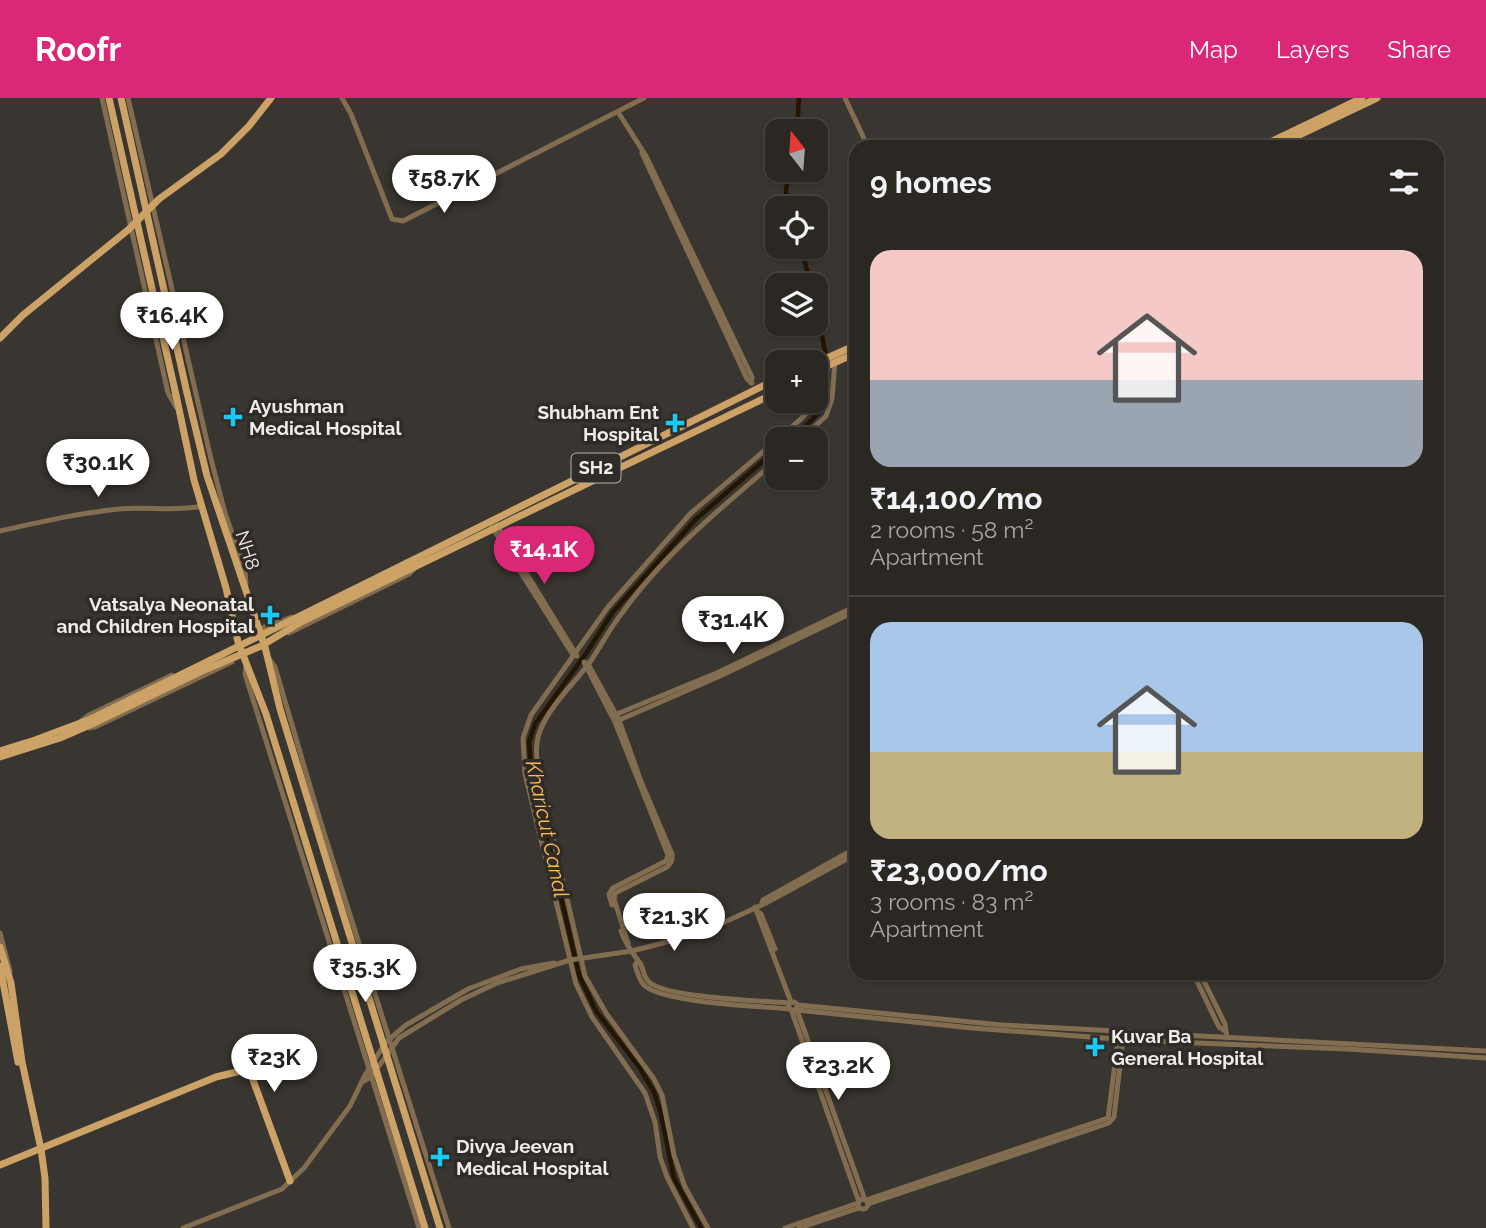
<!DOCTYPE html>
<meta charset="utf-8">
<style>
body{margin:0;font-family:Raleway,sans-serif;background:#373431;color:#f1f3f6;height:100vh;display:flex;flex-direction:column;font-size:26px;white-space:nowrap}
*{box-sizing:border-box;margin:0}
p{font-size:23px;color:#a6a6a6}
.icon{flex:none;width:38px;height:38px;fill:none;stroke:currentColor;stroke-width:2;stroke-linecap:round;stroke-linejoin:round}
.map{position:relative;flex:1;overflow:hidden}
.details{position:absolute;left:849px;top:42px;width:595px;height:840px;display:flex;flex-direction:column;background:#2b2824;border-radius:21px;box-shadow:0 2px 5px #0004,0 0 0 2px #474441}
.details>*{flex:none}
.needle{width:46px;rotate:343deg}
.buttons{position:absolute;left:765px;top:21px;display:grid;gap:14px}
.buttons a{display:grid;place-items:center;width:63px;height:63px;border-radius:14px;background:#2b2824;box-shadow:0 2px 5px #0004,0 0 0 2px #474441;font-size:35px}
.price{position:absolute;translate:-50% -60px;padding:0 16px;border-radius:24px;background:#fff;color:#222;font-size:23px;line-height:46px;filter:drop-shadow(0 2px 4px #0008)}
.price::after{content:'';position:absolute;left:50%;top:42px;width:21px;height:16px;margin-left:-10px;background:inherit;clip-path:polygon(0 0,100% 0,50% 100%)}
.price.selected{background:#db2777;color:#fff}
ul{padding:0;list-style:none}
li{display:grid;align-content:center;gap:14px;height:371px;padding:0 21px}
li+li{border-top:2px solid #474441}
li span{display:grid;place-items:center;height:217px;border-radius:21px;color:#555}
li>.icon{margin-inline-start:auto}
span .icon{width:126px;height:126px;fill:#fffc;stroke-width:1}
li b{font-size:30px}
h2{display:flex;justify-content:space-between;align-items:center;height:84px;padding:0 21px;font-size:30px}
header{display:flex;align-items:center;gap:42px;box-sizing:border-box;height:98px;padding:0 35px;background:#db2777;color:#fff}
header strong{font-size:33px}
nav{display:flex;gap:38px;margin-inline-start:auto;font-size:24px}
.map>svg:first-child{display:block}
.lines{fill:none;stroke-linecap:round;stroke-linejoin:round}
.canal{stroke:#241501;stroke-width:4.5}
.minor{stroke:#826d50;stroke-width:5}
.major{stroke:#cda266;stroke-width:7}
.major-bridge{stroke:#cda266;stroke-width:7}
.poi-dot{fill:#17cafb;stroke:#2f2b26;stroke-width:2.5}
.labels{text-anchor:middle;stroke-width:7;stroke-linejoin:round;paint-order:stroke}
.shield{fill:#2f2b26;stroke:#b5b2ae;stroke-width:2}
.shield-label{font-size:18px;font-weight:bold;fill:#efece9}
.poi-label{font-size:19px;font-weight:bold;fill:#efece9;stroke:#2f2b26;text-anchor:start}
.street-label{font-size:19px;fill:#efece9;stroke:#2f2b26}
.water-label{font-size:21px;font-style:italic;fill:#febb57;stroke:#2f2b26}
</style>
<header>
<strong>Roofr</strong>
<nav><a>Map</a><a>Layers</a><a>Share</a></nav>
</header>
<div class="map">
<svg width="1486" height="1130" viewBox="0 0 1486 1130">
<rect width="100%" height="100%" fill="#393530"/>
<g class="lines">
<g class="canal">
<path d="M 797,33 L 799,0"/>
<path d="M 787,110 L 786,91 L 790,72"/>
<path d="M 801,149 L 811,187"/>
<path d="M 788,341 C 799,332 818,320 823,307 C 835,278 821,238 816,210"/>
<path d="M 701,1130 L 674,1080 L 660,1012 L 654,994 L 639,969 L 596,913 L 579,877 L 531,669 L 529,644 L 535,626 L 587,554 L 612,515 L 695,422 L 777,351"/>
</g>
<g class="minor">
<path d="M 102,0 L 168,295 L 176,309"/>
<path d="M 128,0 L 211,361 L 225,415 L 245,472 L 246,486"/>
<path d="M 342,0 L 351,16 L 392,121 L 403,123 L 644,0"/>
<path d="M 845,0 L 868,49"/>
<path d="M 618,14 L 646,58 L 752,279 L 751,285"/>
<path d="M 642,55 L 747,281 L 752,285"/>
<path d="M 777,341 C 804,318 822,310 818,271"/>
<path d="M 801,341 L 826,318 L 832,301 L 835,262"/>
<path d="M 492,429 L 573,557 L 577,558 L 497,427"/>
<path d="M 0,433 C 40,424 79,415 119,411 C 147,408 174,414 202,408"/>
<path d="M 259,531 L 292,519"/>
<path d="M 289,535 L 409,476 L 416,469"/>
<path d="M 270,562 L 275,569 L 320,722 L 449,1130"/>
<path d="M 246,568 L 245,576 L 419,1130"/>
<path d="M 617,616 L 719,574 L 856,508"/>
<path d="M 81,623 L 89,617 L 172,577"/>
<path d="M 617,623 L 720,578 L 856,513"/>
<path d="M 89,630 L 95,629 L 232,564"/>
<path d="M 762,805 L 763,802 L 856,750"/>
<path d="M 612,807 L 609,796 L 613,790 L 666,763 L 668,757"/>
<path d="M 755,809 L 791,904"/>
<path d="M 757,813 L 761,816 L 775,851"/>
<path d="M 621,833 C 625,845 633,856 640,865 C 644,871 643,879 649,884 C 667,900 762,903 789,905"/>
<path d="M 0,835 L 10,873"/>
<path d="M 628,845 L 614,801 L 615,795 L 667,769 C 671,765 673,762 672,756 L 642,686 L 619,622 L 588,566 L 584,564 L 615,624 L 668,757 L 672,759"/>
<path d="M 637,864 L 635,867 C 637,873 639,882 644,887 C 662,905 760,908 788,911"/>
<path d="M 1193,875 L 1219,929 L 1224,932"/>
<path d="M 1200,875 L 1225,926 L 1227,940"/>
<path d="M 798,907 L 794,914 L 788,909 L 789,905 L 794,904 L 798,907 L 1002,927 L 1117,933"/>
<path d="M 792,914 L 859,1104"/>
<path d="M 1125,934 L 1486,953"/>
<path d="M 362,984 L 371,979 L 399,940 L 461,902 L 497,885 L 570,862 L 632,853 L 701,835 L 766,805 L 856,756"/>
<circle cx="863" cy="1106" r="5"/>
<path d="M 865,1102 L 797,912 L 972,930 L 1116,941"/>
<path d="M 866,1102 L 1108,1020 L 1118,942"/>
<path d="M 868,1106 L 1109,1025 L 1114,1019 L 1123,942 L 1347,951 L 1486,960"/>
<path d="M 183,1130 L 282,1091 L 304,1070 L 350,1008 L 365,977 L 386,944 L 406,927 L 468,891 L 521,871 L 554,865"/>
<path d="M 693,1130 L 667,1079 L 660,1059 L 655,1024 L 645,995 L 592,919 L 576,886 L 525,676 L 523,640 L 531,617 L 608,509 L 691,415 L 777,342"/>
<path d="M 708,1130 L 685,1089 L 674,1057 L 662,997 L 654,981 L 606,915 L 585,878 L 539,680 C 537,664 534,648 540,633 C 550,607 574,586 590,564 C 601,548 610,530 622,515 C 664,456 722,409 777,362"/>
<path d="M 785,1130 L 858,1105"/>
<path d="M 799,1130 L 859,1110"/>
</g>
<g class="major">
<path d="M 1260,49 L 1362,0"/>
<path d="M 1274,49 L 1377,0"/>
<path d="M 0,240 L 23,217 L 128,132 L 159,101 L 221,56 L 249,28 L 271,0"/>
<path d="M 816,265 L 856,247"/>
<path d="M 816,273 L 856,255"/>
<path d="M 187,295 L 207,378 L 265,549 L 280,611 L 311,712"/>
<path d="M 176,297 L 194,382 L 226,490 L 238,544 L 266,616 L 297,716"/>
<path d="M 407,465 L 777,281"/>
<path d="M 410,471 L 777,294"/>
<path d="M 0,653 L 35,642 L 91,621"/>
<path d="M 0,659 L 60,640 L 92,626"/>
<path d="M 0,849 L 11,885 L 22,964 L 41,1051 L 45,1080 L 46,1130"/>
<path d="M 0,868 L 18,964"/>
<path d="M 0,1067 L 216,979 L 249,971 L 290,1083"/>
</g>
<g class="major-bridge">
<path d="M 109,0 L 176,297"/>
<path d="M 121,0 L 187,295"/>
<path d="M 91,621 L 407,465"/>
<path d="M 92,626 L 202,573 L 261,548 L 301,524 L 410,471"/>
<path d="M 311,712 L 440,1130"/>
<path d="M 297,716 L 425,1130"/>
</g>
</g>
<g class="poi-dot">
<path d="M229.5 308.5h7v7h7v7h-7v7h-7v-7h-7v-7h7z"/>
<path d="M671.5 314.5h7v7h7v7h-7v7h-7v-7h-7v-7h7z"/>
<path d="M266.5 506.5h7v7h7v7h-7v7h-7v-7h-7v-7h7z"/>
<path d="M1091.5 938.5h7v7h7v7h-7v7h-7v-7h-7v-7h7z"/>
<path d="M436.5 1048.5h7v7h7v7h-7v7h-7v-7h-7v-7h7z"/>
</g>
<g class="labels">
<rect class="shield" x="571.5" y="355.5" width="49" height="29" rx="5"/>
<g class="shield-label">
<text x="596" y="376">SH2</text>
</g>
<g class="poi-label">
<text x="249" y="315">Ayushman<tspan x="249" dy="22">Medical Hospital</tspan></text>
<text x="659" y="321" text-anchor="end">Shubham Ent<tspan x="659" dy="22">Hospital</tspan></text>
<text x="254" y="513" text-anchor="end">Vatsalya Neonatal<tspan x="254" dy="22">and Children Hospital</tspan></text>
<text x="1111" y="945">Kuvar Ba<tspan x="1111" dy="22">General Hospital</tspan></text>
<text x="456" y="1055">Divya Jeevan<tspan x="456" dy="22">Medical Hospital</tspan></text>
</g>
<g class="street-label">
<text transform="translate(248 452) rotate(72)" y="7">NH8</text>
</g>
<g class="water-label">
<text transform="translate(547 731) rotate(78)" y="7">Kharicut Canal</text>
</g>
</g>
</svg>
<div class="buttons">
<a><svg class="needle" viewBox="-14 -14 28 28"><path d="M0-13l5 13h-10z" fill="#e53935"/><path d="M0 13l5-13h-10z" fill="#a6a6a6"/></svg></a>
<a><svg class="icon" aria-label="locate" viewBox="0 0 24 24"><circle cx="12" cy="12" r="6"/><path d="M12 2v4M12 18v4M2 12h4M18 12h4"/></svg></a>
<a><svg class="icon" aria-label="layers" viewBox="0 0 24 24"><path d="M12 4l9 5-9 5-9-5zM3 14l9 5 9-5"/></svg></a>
<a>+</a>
<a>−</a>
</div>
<b class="price" style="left:444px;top:117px">₹58.7K</b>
<b class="price" style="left:172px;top:254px">₹16.4K</b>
<b class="price" style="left:98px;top:401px">₹30.1K</b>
<b class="price selected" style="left:544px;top:488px">₹14.1K</b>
<b class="price" style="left:733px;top:558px">₹31.4K</b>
<b class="price" style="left:674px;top:855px">₹21.3K</b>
<b class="price" style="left:365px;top:906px">₹35.3K</b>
<b class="price" style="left:274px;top:996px">₹23K</b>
<b class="price" style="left:838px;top:1004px">₹23.2K</b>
<section class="details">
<h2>9 homes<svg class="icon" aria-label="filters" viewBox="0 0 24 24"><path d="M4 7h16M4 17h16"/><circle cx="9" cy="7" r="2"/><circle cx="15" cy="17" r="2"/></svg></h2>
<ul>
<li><span style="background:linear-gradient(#f6c9c9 60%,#9aa5b1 0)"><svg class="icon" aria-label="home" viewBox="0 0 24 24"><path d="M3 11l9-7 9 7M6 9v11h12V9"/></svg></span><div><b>₹14,100/mo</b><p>2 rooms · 58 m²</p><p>Apartment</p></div></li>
<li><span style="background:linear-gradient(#a9c7e8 60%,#c2b280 0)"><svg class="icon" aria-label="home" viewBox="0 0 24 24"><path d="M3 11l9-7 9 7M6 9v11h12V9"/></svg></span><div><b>₹23,000/mo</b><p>3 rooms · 83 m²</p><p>Apartment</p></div></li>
</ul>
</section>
</div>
